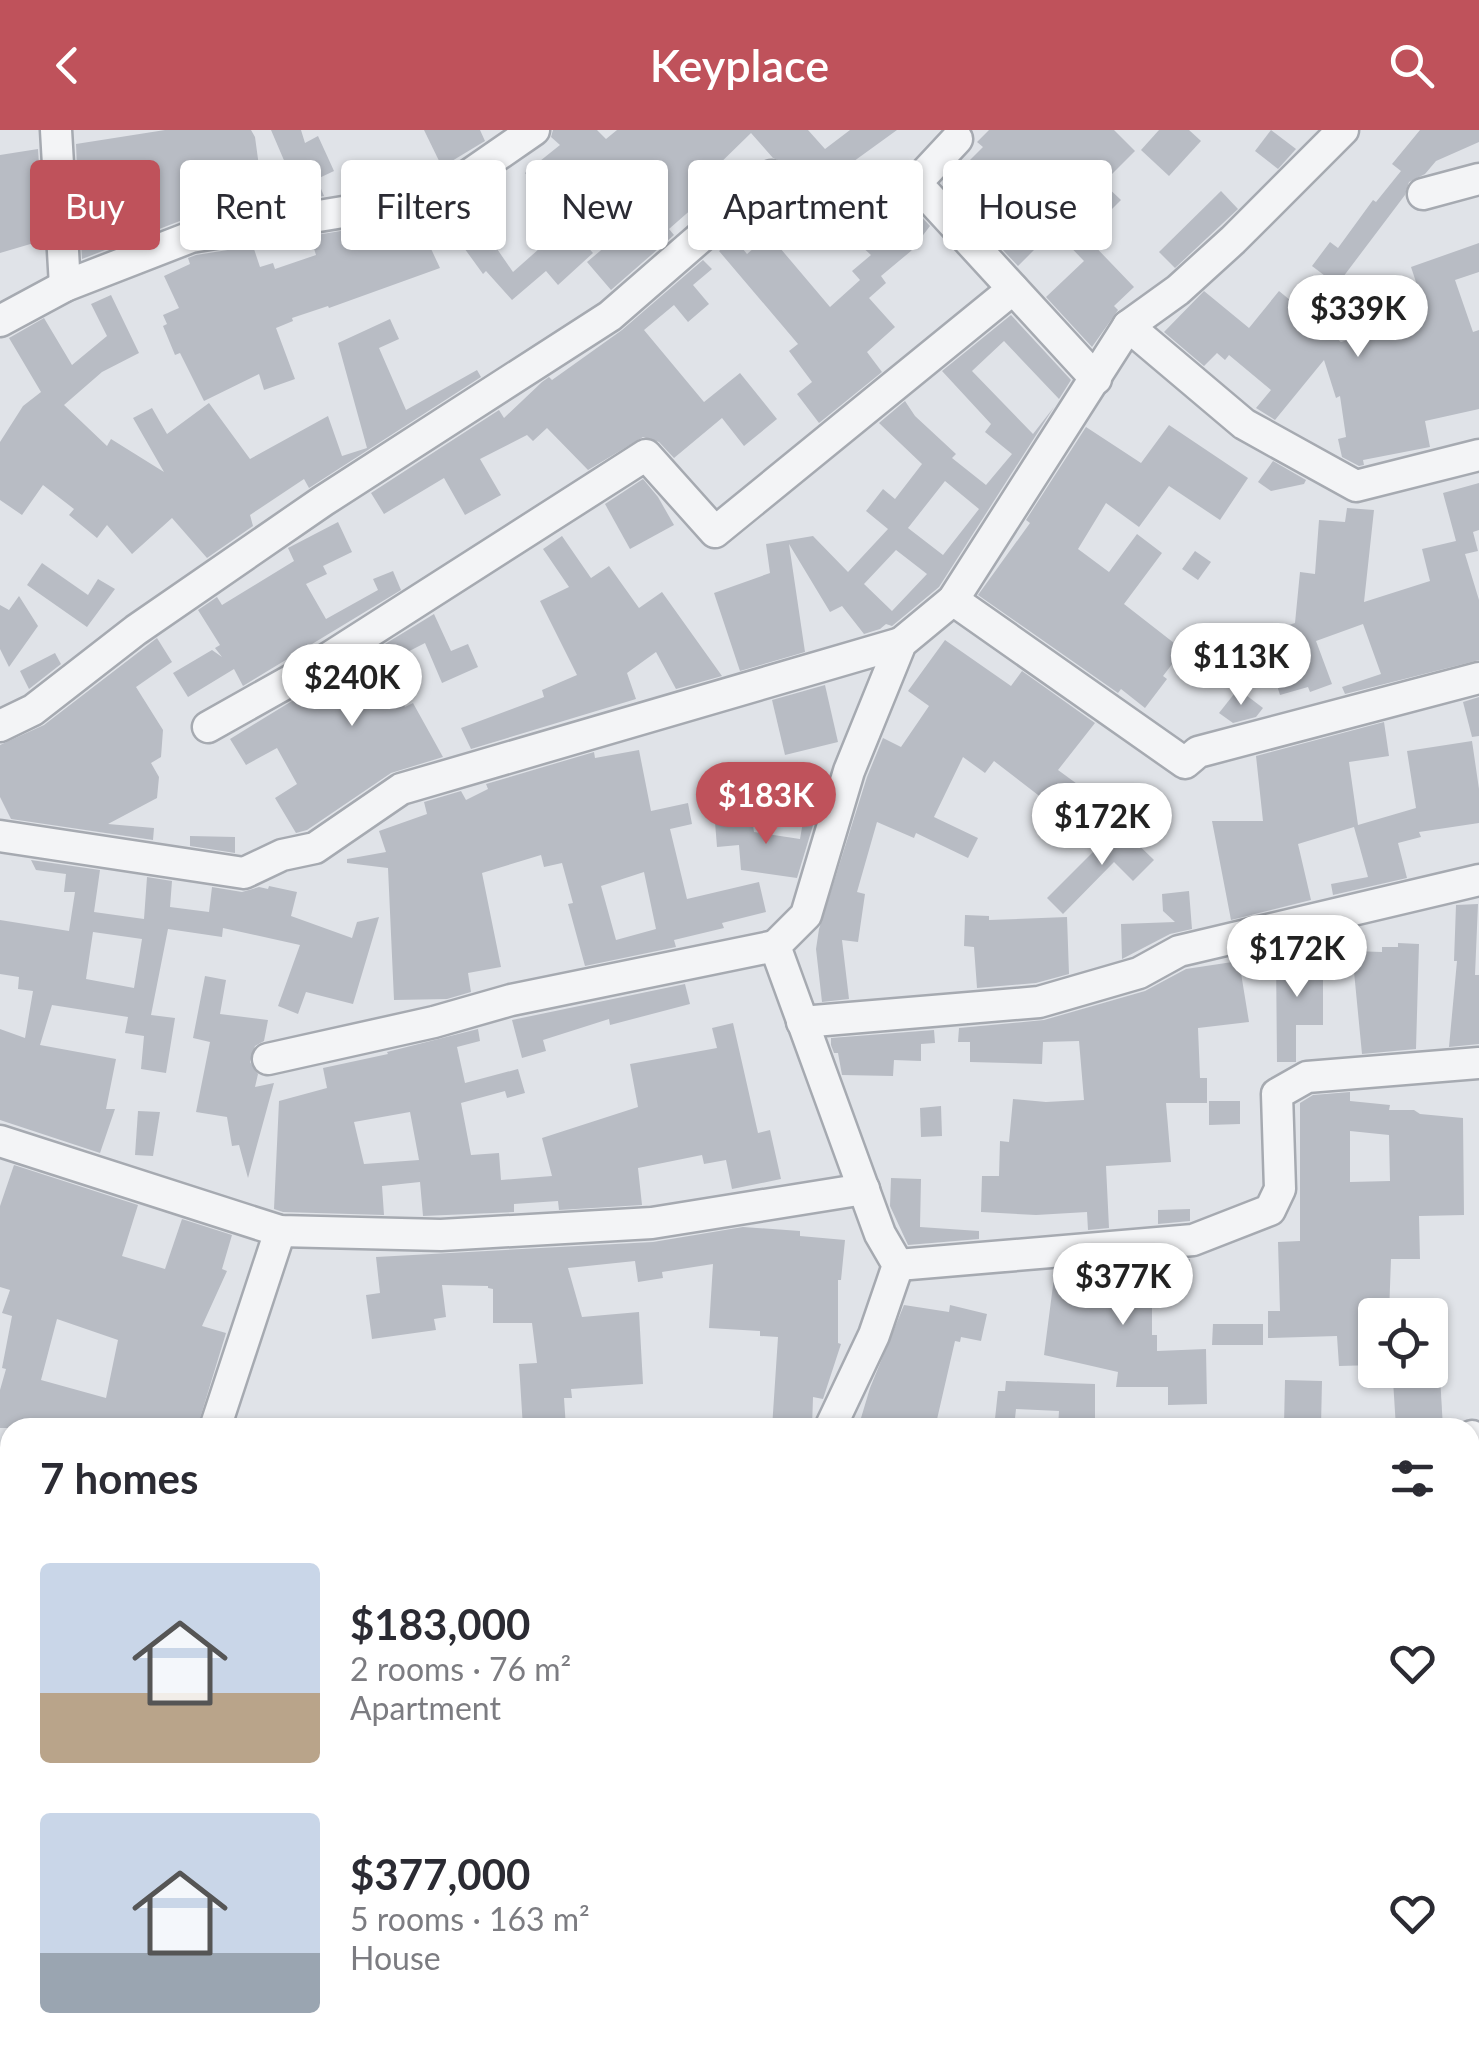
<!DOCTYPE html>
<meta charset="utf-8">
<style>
body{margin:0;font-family:Lato,sans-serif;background:#f7f7f7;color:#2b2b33;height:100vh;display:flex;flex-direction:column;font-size:38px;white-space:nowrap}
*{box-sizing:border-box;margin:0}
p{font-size:32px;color:#7c7c81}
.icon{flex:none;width:55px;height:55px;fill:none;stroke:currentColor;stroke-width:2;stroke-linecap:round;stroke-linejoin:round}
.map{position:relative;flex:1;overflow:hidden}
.drawer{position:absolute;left:0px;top:1288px;width:1480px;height:642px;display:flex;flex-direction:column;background:#fff;border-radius:30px 30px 0 0;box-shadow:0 2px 8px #0004}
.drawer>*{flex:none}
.guide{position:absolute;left:30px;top:30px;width:1420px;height:90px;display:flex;gap:20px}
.tools{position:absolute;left:1358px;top:1168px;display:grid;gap:20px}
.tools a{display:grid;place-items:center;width:90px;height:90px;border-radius:10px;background:#fff;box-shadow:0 2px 8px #0004;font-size:50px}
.price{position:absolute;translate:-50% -85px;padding:0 22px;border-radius:35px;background:#fff;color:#222;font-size:32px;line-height:65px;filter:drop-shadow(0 2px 5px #0008)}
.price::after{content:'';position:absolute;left:50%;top:60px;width:30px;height:22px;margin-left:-15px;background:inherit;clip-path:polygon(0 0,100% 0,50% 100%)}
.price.on{background:#bf525b;color:#fff}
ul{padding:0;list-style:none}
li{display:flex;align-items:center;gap:30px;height:250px;padding:0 40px}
li span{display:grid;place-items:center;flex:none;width:280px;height:200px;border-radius:10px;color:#555}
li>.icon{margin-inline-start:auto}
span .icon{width:120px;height:120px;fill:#fffc;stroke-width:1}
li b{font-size:42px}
h2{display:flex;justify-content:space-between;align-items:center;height:120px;padding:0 40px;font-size:42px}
.pill{padding:0 35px;border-radius:10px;background:#fff;box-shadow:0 2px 8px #0004;font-size:35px;line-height:90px}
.pill.on{background:#bf525b;color:#fff}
header{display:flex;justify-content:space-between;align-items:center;height:130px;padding:0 40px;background:#bf525b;color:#fff;font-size:45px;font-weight:600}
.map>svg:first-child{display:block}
.building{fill:#b8bcc4;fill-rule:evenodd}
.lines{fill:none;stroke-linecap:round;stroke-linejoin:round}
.minor-casing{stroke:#a6aab1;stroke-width:35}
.minor{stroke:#f3f4f6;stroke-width:30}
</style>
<header><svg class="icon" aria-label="back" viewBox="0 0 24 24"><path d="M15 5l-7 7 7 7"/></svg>Keyplace<svg class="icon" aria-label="search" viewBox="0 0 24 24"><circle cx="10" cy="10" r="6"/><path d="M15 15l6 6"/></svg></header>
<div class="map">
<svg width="1479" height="1928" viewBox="0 0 1479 1928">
<rect width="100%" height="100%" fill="#e0e3e8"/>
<g class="building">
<path d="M 165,0 L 251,0 L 255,7 L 264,73 L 185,89 L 82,129 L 80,92 L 131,82 L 126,31 L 77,38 L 76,14 Z"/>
<path d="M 271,0 L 301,0 L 305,13 L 318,6 L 334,41 L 317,49 L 324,66 L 301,70 Z"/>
<path d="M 424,0 L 480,0 L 485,11 L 442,37 Z"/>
<path d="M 553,0 L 597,0 L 606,9 L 617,0 L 808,0 L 825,19 L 850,0 L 897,0 L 803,68 L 780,92 L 765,76 L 784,59 L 790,46 L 789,42 L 784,33 L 773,28 L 751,3 L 709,44 L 719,55 L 669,99 L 674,105 L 611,160 L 587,132 L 632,94 L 604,63 L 566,94 L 525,43 L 560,15 L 551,7 Z"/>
<path d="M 989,0 L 1114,0 L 1135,21 L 1103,53 L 1121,70 L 1085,106 L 1134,157 L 1114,176 L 1118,180 L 1092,217 L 1046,167 L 1084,131 L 1054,100 L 1018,136 L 1002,119 L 1042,78 L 1014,49 L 974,88 L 944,56 L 983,17 L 977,12 Z"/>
<path d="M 1159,0 L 1189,0 L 1201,11 L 1169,46 L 1141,20 Z"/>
<path d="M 1271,0 L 1296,19 L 1278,39 L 1255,21 Z"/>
<path d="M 1420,0 L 1479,0 L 1479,12 L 1436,31 L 1425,44 L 1409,52 L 1405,65 L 1337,155 L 1312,136 L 1330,112 L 1338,118 L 1373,70 L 1376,72 L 1401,41 L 1392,34 Z"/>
<path d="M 38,19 L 44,110 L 0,123 L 0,25 Z"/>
<path d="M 1221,61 L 1238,79 L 1175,138 L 1159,122 Z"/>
<path d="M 861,70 L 896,103 L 916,81 L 930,96 L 911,121 L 881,146 L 886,153 L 869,168 L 895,197 L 867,222 L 882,242 L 819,293 L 797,264 L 812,252 L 789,221 L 798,214 L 719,121 L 734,108 L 747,124 L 769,105 L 830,177 L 860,150 L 852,141 L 871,125 L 838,95 Z"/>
<path d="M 468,77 L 513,142 L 567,94 L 593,123 L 558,155 L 546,141 L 512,170 L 486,141 L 483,144 L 446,93 Z"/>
<path d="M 414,89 L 417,114 L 426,108 L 440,138 L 329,178 L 328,176 L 292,188 L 293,191 L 276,198 L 295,249 L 264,260 L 259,244 L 204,271 L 180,223 L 175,225 L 163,196 L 167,194 L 163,185 L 179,178 L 164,146 L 190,134 L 188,128 L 196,125 L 253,116 L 260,137 L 273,133 L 275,139 L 316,125 L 310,106 Z"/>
<path d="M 1479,113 L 1479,142 L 1455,150 L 1473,202 L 1479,200 L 1479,279 L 1425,291 L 1430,317 L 1363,330 L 1364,335 L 1359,336 L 1342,327 L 1338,309 L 1346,307 L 1340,266 L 1336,268 L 1324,230 L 1275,290 L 1256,278 L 1271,260 L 1229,225 L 1225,230 L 1217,223 L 1204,236 L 1164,202 L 1204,161 L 1249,198 L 1279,161 L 1341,212 L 1427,185 L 1411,137 Z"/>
<path d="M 703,130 L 712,139 L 693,155 L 709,174 L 688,192 L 674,175 L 644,200 L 704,272 L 740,243 L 777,289 L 744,316 L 722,288 L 674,328 L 659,312 L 643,307 L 588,340 L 547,298 L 533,311 L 527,305 L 480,329 L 501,365 L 465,385 L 444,348 L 384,384 L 371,363 L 499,280 L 504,288 L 542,252 L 549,247 L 552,250 L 622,200 Z"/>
<path d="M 111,165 L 139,223 L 102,242 L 64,275 L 107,316 L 111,309 L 164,342 L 133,288 L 152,278 L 167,304 L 209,273 L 250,329 L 328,286 L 342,326 L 367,318 L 338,213 L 390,189 L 399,209 L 379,218 L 406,280 L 477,240 L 481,247 L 309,358 L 304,349 L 250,385 L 253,396 L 207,428 L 172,388 L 132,424 L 107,395 L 97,408 L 69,385 L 74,379 L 43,355 L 22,385 L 0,370 L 0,312 L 23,276 L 41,262 L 9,208 L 44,188 L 72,235 L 107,206 L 91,174 Z"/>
<path d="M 1011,185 L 1071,250 L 1059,269 L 1004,211 L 972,241 L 1033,304 L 1054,277 L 939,457 L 892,496 L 886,494 L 880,499 L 864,504 L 842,476 L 830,482 L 789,414 L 805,522 L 740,541 L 714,463 L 770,443 L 766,414 L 813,406 L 848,442 L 888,399 L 866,381 L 883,359 L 895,369 L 922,334 L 879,293 L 905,271 L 915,286 L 956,324 L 952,328 L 986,355 L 1012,324 L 985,302 L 991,294 L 942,241 ZM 945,351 L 979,379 L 943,425 L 908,398 ZM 896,420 L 927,444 L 892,481 L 864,454 Z"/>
<path d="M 1169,295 L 1248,348 L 1220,390 L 1169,356 L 1139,397 L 1106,373 L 1078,419 L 1109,442 L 1137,404 L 1162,423 L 1124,474 L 1183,520 L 1163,546 L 1167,549 L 1145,578 L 1121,559 L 1118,563 L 978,465 L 1030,393 L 1026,390 L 1086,297 L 1141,333 Z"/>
<path d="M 1273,331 L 1306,350 L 1304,354 L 1271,361 L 1258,352 Z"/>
<path d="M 643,349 L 658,367 L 674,395 L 630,419 L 605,374 Z"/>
<path d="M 1479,353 L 1479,400 L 1473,402 L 1478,421 L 1465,424 L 1479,470 L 1479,530 L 1345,564 L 1342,557 L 1381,544 L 1363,494 L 1316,511 L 1332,554 L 1310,562 L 1308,557 L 1280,565 L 1261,504 L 1295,493 L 1300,442 L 1315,444 L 1319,390 L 1345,392 L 1347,378 L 1374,380 L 1364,472 L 1430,451 L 1422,419 L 1456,411 L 1443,363 Z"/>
<path d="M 338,392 L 352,422 L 323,436 L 327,444 L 306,454 L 326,489 L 378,460 L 373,449 L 393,441 L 401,460 L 243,556 L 234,539 L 188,567 L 173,543 L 212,520 L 222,527 L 215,518 L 220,515 L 198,480 L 217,467 L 222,475 L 294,431 L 288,418 Z"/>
<path d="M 562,406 L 591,448 L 609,436 L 639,478 L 662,462 L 722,546 L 676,559 L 656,522 L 627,543 L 636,569 L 471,619 L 461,598 L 544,567 L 542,560 L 577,545 L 540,471 L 569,457 L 543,419 Z"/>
<path d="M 1195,421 L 1211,432 L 1198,450 L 1182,439 Z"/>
<path d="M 42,433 L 88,465 L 98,449 L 115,459 L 87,497 L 27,455 Z"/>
<path d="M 19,466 L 38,496 L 9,537 L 0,519 L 0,475 L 9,480 Z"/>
<path d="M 434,484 L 451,521 L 468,514 L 478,537 L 442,553 L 425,513 L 384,534 L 405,577 L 413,573 L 443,627 L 391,643 L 307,700 L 296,703 L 275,668 L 297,654 L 277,618 L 246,635 L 230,609 Z"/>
<path d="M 157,508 L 172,532 L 136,557 L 163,600 L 161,627 L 151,633 L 159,647 L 157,668 L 108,694 L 154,698 L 153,710 L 11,689 L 0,667 L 0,615 L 44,595 Z"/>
<path d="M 945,510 L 1011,556 L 1022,541 L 1095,593 L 1058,640 L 1084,659 L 1064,685 L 994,631 L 985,643 L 963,627 L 934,687 L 978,708 L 968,728 L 916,703 L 914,708 L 877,692 L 857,762 L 865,764 L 858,812 L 842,810 L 849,869 L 822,872 L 816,819 L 819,799 L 867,647 L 883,608 L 901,617 L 929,576 L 908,561 Z"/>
<path d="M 55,523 L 61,534 L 29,559 L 20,541 Z"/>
<path d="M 825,555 L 838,612 L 785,625 L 772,570 Z"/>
<path d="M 1238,559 L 1263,578 L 1256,587 L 1233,593 L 1219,583 Z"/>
<path d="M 1479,567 L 1479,606 L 1472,607 L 1463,572 Z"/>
<path d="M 1384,592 L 1389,626 L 1349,632 L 1358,695 L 1416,678 L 1407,621 L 1472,611 L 1479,659 L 1479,693 L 1419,702 L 1421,707 L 1398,713 L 1407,748 L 1333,765 L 1331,754 L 1368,747 L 1354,697 L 1298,714 L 1311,770 L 1231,790 L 1212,691 L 1263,691 L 1256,626 Z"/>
<path d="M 639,620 L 651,681 L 688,673 L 692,694 L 670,699 L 687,769 L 759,752 L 766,782 L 722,793 L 724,798 L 674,810 L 676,817 L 585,836 L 568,774 L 573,773 L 562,733 L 544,737 L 541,725 L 482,743 L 501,837 L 468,843 L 471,862 L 447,869 L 394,870 L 388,738 L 347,733 L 347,729 L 386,722 L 379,701 L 427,684 L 424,672 L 461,661 L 466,670 L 488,659 L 486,654 L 594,622 L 595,628 ZM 644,742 L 656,799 L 616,810 L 601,756 Z"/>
<path d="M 805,680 L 817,682 L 797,748 L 741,740 L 739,715 L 717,717 L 715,692 L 752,689 L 754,702 L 800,709 Z"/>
<path d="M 1119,696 L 1154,730 L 1133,751 L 1114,732 L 1063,784 L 1047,768 Z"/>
<path d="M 190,706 L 235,707 L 235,723 L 190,716 Z"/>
<path d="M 31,730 L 100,740 L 94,782 L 144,789 L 147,747 L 172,751 L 170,777 L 209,782 L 212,757 L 242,762 L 259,757 L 268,759 L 269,756 L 297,762 L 291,786 L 352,808 L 357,792 L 379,787 L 353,874 L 306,862 L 298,884 L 278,876 L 300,815 L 223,798 L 222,807 L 168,799 L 151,885 L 175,888 L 166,943 L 141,939 L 144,906 L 125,903 L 128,887 L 52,875 L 40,915 L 116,929 L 106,979 L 115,979 L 100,1023 L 0,990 L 0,899 L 25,908 L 33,861 L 18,859 L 19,847 L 0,844 L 0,790 L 69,801 L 75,762 L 64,762 L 66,744 L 36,740 ZM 93,802 L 142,809 L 134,858 L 86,849 Z"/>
<path d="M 1189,761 L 1192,799 L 1170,804 L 1122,829 L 1121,794 L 1175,792 L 1163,781 L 1162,764 Z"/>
<path d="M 1478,774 L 1475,845 L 1479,845 L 1479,914 L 1449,917 L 1457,831 L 1454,831 L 1456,775 Z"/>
<path d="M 965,785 L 989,786 L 989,790 L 1067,787 L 1069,844 L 1036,853 L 977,858 L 974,817 L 964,816 Z"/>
<path d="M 1398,813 L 1419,814 L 1416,919 L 1362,924 L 1352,821 L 1382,822 L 1382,817 L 1398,817 Z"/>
<path d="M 1323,825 L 1323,895 L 1296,895 L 1296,932 L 1277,932 L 1276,826 Z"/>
<path d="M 1239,831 L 1249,892 L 1198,898 L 1200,948 L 1207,948 L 1207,973 L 1166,973 L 1171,1032 L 1106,1036 L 1109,1098 L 1088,1100 L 1087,1082 L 1036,1085 L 981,1082 L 982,1046 L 999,1046 L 1000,1011 L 1009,1012 L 1013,969 L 1046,972 L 1084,970 L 1079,911 L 1043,912 L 1042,934 L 970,932 L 970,912 L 958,912 L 959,898 L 1044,890 L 1145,861 L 1186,839 Z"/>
<path d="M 205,846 L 226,850 L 220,884 L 268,890 L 264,911 L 255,916 L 250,932 L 258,944 L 255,957 L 274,953 L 248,1048 L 239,1015 L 232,1016 L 227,987 L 196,982 L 210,912 L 193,908 Z"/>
<path d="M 685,854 L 690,874 L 610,895 L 609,889 L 543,910 L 546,921 L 522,928 L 512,890 Z"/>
<path d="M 733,893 L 758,1003 L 770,1000 L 781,1049 L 732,1059 L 726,1030 L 704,1034 L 702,1025 L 638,1038 L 642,1075 L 559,1080 L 558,1071 L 514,1074 L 514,1082 L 423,1086 L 420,1052 L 382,1056 L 384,1085 L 283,1082 L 274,1079 L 279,971 L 327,958 L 323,938 L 388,924 L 387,922 L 478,899 L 480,911 L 457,917 L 465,953 L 518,939 L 525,963 L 507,968 L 505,961 L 461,973 L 471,1025 L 499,1023 L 501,1050 L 552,1046 L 542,1008 L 638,977 L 630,934 L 717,918 L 712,898 ZM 410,982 L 419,1030 L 364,1034 L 354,992 Z"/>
<path d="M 934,900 L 935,913 L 921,914 L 921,931 L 894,930 L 893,946 L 842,945 L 838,923 L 834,923 L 831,915 L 831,908 Z"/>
<path d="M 1350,962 L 1350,971 L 1390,975 L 1389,980 L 1414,980 L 1420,984 L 1463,988 L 1464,1085 L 1419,1086 L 1420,1129 L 1391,1129 L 1389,1184 L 1375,1183 L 1375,1235 L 1339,1236 L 1337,1206 L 1268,1208 L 1268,1181 L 1280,1181 L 1278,1112 L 1300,1111 L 1300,973 L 1313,965 ZM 1350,1001 L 1389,1005 L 1390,1051 L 1350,1052 Z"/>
<path d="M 1209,971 L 1240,971 L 1240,994 L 1209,995 Z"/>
<path d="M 941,976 L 942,1006 L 921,1007 L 920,978 Z"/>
<path d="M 138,981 L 160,982 L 153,1026 L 135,1025 Z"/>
<path d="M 14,1035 L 138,1075 L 122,1126 L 165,1139 L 182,1089 L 232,1105 L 222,1139 L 227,1141 L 202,1196 L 226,1203 L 197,1298 L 0,1298 L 0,1260 L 6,1239 L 2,1238 L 12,1186 L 2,1183 L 10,1160 L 0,1157 L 0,1076 ZM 57,1189 L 118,1210 L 106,1268 L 41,1250 Z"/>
<path d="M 891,1048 L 921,1049 L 920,1097 L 979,1101 L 979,1109 L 908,1115 L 890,1076 Z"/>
<path d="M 1190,1079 L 1190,1091 L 1158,1094 L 1158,1080 Z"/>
<path d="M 743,1097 L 800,1101 L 800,1106 L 845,1110 L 841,1150 L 838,1150 L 838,1213 L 841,1214 L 823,1269 L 813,1267 L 812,1298 L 772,1298 L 778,1207 L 760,1206 L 760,1201 L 709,1198 L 713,1134 L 662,1142 L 663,1148 L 638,1152 L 635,1131 L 568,1138 L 582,1187 L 639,1182 L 643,1254 L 571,1259 L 572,1268 L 564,1268 L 566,1298 L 523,1298 L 519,1234 L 537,1233 L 532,1193 L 493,1193 L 493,1159 L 488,1158 L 488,1156 L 442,1155 L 446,1187 L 434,1189 L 436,1200 L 372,1209 L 366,1165 L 380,1163 L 376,1127 L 653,1112 Z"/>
<path d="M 1190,1129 L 1190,1151 L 1152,1150 L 1152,1205 L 1157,1205 L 1157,1221 L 1206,1219 L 1207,1274 L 1168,1275 L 1168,1257 L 1116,1257 L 1118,1242 L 1044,1225 L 1055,1140 Z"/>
<path d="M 904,1175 L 949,1182 L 950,1175 L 987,1184 L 981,1211 L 961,1207 L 960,1212 L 955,1211 L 935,1298 L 858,1298 L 870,1258 Z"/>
<path d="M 1213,1194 L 1263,1194 L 1263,1215 L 1212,1215 Z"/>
<path d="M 1440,1246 L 1443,1298 L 1396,1298 L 1393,1250 Z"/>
<path d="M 1285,1250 L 1322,1251 L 1321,1296 L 1284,1295 Z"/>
<path d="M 1006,1251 L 1095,1254 L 1095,1298 L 1058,1298 L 1059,1281 L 1016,1279 L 1014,1298 L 994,1298 L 998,1261 L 1005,1261 Z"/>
</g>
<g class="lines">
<defs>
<g id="minor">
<path d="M 56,0 L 65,156"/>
<path d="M 957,9 L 916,53 L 1096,249"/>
<path d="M 1423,64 L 1479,49"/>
<path d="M 0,191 L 65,156 L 191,107 L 416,70 L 466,47 L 534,0"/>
<path d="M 1128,196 L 1244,294 L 1356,356 L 1479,325"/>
<path d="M 953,470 L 1185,633 L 1198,622 L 1479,548"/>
<path d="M 0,596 L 33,580 L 136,500 L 323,371 L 610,186 L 771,46"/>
<path d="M 208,597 L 313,538 L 646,325 L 715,402 L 1013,159"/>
<path d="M 0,706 L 244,743 L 282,725 L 315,718 L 401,659 L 901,513"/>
<path d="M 802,892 L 1039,872 L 1139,843 L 1179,821 L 1479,750"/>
<path d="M 268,929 L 434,892 L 511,870 L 775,816"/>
<path d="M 0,1011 L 280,1101 L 441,1105 L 652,1093 L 864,1059"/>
<path d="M 898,1135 L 1193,1110 L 1270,1080 L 1280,1059 L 1277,964 L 1307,947 L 1479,933"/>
<path d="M 215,1298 L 280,1101"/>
<path d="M 830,1298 L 874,1205 L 898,1135 L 880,1104 L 775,816 L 806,785 L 849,641 L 901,513 L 953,470 L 1128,196 L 1178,160 L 1233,110 L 1343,0"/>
<path d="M 1472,1306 L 1479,1359"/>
<path d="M 0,1350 L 10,1352"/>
<path d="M 1470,1503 L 1479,1472"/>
<path d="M 0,1543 L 10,1547"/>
<path d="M 1470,1589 L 1479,1593"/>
<path d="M 0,1685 L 10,1684"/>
<path d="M 0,1837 L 10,1880"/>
<path d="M 19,1920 L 21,1928"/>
<path d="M 775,1920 L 775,1928"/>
<path d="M 864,1928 L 900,1920"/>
<path d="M 1325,1928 L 1328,1920"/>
</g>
</defs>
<use href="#minor" class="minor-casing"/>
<use href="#minor" class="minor"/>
</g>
</svg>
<div class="tools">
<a><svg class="icon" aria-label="locate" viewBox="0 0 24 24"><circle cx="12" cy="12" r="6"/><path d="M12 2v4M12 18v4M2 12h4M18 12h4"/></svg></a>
</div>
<b class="price" style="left:1358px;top:230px">$339K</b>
<b class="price" style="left:1241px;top:578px">$113K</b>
<b class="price" style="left:352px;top:599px">$240K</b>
<b class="price on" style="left:766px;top:717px">$183K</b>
<b class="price" style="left:1102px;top:738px">$172K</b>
<b class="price" style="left:1297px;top:870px">$172K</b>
<b class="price" style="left:1123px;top:1198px">$377K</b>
<div class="guide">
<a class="pill on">Buy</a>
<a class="pill">Rent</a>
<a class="pill">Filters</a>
<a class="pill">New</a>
<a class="pill">Apartment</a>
<a class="pill">House</a>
</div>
<section class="drawer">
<h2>7 homes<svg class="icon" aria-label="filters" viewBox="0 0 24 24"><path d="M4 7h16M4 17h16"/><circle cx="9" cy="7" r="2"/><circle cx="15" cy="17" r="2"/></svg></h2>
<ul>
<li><span style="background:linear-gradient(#c9d6e8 65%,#b9a48a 0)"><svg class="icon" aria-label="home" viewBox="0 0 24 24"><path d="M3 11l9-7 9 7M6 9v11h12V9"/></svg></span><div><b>$183,000</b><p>2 rooms · 76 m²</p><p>Apartment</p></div><svg class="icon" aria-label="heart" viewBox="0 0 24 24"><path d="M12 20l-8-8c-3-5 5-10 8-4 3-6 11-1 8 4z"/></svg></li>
<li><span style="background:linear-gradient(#c9d6e8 70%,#9aa5b1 0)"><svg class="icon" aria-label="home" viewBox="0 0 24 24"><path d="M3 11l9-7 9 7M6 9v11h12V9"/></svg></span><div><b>$377,000</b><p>5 rooms · 163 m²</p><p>House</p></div><svg class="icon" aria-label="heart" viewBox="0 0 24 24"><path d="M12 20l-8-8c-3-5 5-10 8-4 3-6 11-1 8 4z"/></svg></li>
</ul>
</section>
</div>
